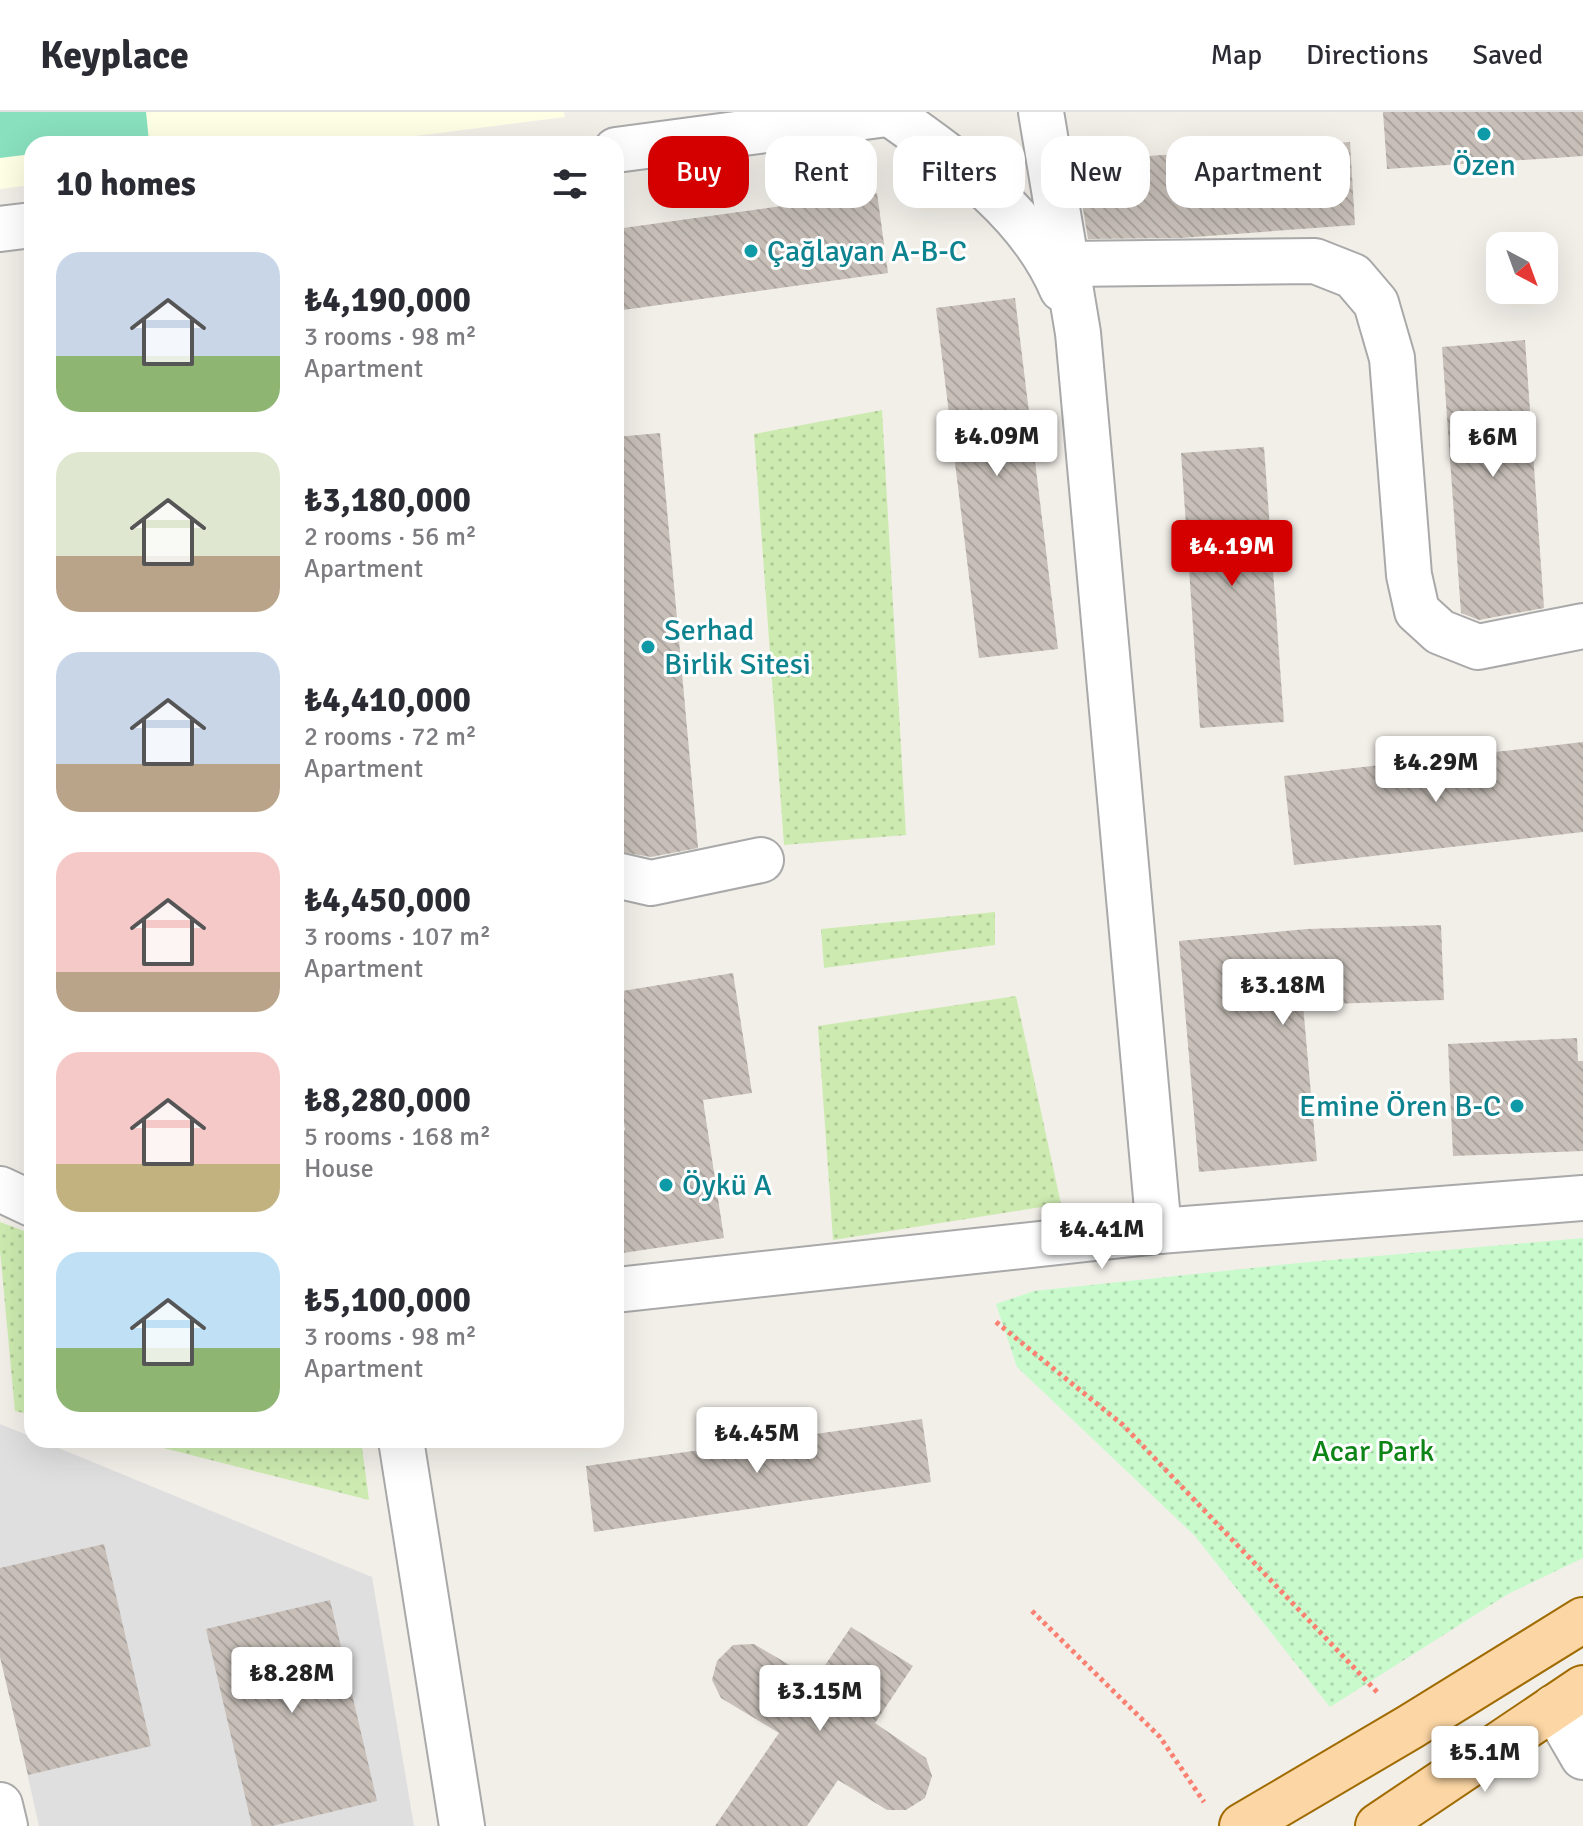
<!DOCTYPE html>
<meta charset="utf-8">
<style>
body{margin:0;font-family:Signika,sans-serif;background:#f2f2f3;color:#2b2b33;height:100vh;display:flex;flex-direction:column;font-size:30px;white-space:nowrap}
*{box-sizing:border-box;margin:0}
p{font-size:26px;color:#7c7c81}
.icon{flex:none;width:44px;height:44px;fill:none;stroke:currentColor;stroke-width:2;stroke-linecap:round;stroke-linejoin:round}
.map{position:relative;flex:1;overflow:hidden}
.panel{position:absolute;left:24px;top:24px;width:600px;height:1312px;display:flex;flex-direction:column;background:#fff;border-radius:24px;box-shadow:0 8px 32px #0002}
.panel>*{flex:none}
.guide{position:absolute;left:648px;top:24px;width:760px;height:72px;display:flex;gap:16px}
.needle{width:52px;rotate:139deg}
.controls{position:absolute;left:1486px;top:120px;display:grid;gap:16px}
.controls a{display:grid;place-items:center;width:72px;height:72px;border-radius:16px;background:#fff;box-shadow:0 8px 32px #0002;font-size:40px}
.price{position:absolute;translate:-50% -68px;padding:0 18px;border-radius:8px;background:#fff;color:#222;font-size:26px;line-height:52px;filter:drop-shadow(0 2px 4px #0008)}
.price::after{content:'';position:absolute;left:50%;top:48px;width:24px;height:18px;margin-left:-12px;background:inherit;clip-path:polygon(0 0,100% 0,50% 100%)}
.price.on{background:#d40000;color:#fff}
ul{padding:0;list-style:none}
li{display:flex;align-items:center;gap:24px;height:200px;padding:0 32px}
li span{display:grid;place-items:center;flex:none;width:224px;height:160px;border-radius:24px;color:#555}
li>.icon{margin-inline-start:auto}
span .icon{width:96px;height:96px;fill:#fffc;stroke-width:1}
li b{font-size:34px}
h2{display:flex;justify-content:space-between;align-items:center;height:96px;padding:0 32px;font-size:34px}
.chip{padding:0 28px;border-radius:24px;background:#fff;box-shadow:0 8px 32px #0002;font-size:28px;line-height:72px}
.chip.on{background:#d40000;color:#fff}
header{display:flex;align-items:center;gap:48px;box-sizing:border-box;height:112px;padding:0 40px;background:#fff;border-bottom:2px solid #e1e1e2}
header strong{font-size:38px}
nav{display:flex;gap:44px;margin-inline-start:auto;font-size:28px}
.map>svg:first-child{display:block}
.residential{fill:#e0dfdf}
.education{fill:#ffffe5}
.grass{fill:url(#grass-dots)}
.park{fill:url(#park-dots)}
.pitch{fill:#88e0be}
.building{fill:url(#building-back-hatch)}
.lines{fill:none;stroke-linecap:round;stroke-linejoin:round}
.minor-casing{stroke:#a9a9a9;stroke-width:48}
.major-casing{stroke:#a06b00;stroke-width:48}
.path{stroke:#fa8072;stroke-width:5;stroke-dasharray:4 4;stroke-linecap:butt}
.minor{stroke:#fff;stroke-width:44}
.major{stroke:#fcd6a4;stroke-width:44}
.culture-dot{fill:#0f9aa8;stroke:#fff;stroke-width:3}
.labels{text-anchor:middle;stroke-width:6;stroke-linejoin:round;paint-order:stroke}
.culture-label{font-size:30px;fill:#0d838f;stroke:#fff;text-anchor:start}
.park-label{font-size:30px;fill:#0c8416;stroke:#fff}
</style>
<header>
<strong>Keyplace</strong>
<nav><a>Map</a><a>Directions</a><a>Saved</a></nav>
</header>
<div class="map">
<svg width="1583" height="1714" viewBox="0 0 1583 1714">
<defs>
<pattern id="grass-dots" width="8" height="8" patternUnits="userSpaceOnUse" patternTransform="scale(2)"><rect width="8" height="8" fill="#cdebb0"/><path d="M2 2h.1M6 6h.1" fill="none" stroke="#b0c997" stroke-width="1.8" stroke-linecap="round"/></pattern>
<pattern id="park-dots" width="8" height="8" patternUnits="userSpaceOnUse" patternTransform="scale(2)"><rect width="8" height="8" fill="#c8facc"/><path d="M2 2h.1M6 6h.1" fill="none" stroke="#acd6af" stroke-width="1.8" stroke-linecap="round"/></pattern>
<pattern id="building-back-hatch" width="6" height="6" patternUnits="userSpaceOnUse" patternTransform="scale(2)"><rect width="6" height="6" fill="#c7bfb8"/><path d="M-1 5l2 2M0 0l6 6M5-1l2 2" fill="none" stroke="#aba49e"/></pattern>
</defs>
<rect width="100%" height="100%" fill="#f2efe9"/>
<path class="residential" d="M 0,1312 L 32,1325 L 32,1328 L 39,1328 L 372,1465 L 414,1714 L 39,1714 L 0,1540 Z"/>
<path class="education" d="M 0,0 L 564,0 L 565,5 L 353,32 L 32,32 L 32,73 L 0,77 Z"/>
<g class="grass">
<path d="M 882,298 L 906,723 L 784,733 L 754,322 Z"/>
<path d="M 995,800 L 995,833 L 824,856 L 821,817 Z"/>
<path d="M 1016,884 L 1061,1092 L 833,1128 L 818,914 Z"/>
<path d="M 0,1110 L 32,1122 L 32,1303 L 15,1299 L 0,1138 Z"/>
<path d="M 132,1328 L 361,1328 L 369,1388 Z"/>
</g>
<path class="park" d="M 1583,1126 L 1583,1446 L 1508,1482 L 1330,1595 L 1195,1424 L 1017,1255 L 996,1192 L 1034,1179 L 1309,1150 Z"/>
<path class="pitch" d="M 0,0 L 146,0 L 149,29 L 124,32 L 32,32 L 32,42 L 0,46 Z"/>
<g class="building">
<path d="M 1383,0 L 1583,0 L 1583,44 L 1387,57 Z"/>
<path d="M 1350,30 L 1355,113 L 1181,126 L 1088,127 L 1075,49 Z"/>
<path d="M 877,81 L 888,161 L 616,199 L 616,117 Z"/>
<path d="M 1015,186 L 1058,537 L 979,546 L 936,196 Z"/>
<path d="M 1525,228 L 1544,496 L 1479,508 L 1461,501 L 1442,235 Z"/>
<path d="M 660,321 L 698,736 L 651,745 L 616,739 L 616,325 Z"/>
<path d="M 1264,335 L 1284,610 L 1200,616 L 1181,341 Z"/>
<path d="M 1583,630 L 1583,720 L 1294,753 L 1284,664 Z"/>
<path d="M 1441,813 L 1444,888 L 1303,893 L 1317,1049 L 1199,1060 L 1179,829 L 1307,817 Z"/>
<path d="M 733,861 L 752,981 L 703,988 L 724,1126 L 616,1142 L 616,1020 L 625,1018 L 616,958 L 616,880 Z"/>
<path d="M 1577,926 L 1578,949 L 1583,949 L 1583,1039 L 1453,1044 L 1448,932 Z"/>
<path d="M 922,1307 L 931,1370 L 594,1420 L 586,1354 Z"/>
<path d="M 104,1432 L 151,1634 L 28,1663 L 0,1545 L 0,1456 Z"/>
<path d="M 330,1488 L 377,1689 L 272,1714 L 252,1714 L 206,1517 Z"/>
<path d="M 851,1515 L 913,1554 L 875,1611 L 926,1646 L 932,1664 L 925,1686 L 906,1698 L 887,1698 L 838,1668 L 807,1714 L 715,1714 L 779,1621 L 721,1586 L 712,1568 L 717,1549 L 733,1533 L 754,1532 L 815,1568 Z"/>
</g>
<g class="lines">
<defs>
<g id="minor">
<path d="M 1041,0 L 1078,221 L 1159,1119"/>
<path d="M 889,1 C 955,48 1029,99 1062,177"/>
<path d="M 616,38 L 902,0"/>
<path d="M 0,117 L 32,113"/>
<path d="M 1067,152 L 1315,149 L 1353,164 L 1376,191 L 1392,246 L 1409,463 L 1417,499 L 1440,520 L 1478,535 L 1583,514"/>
<path d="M 616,763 L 651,771 L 761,748"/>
<path d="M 0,1077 L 32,1092"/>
<path d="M 616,1178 L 1159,1119 L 1583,1086"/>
<path d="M 401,1328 L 462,1714"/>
<path d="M 1554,1595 L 1583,1645"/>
<path d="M 0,1693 L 5,1714"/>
</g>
<g id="major">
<path d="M 1242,1714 L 1410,1615 L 1583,1508"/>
<path d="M 1378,1714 L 1583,1576"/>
</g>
</defs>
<use href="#minor" class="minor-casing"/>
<use href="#major" class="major-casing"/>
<g class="path">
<path d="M 996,1210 L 1123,1313 L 1379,1582"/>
<path d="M 1032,1499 L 1160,1625 L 1204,1690"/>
</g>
<use href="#minor" class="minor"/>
<use href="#major" class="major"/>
</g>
<g class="culture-dot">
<circle cx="1484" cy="22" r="8"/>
<circle cx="751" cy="139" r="8"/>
<circle cx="648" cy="535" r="8"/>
<circle cx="1517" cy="994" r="8"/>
<circle cx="666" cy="1073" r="8"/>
</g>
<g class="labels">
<g class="culture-label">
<text x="1484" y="63" text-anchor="middle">Özen</text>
<text x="767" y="149">Çağlayan A-B-C</text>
<text x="664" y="528">Serhad<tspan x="664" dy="34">Birlik Sitesi</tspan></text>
<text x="1501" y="1004" text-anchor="end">Emine Ören B-C</text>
<text x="682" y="1083">Öykü A</text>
</g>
<g class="park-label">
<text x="1373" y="1349">Acar Park</text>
</g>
</g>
</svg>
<div class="controls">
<a><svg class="needle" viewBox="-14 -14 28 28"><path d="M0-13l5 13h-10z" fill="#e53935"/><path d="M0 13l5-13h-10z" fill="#7c7c81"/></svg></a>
</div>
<b class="price" style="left:997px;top:366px">₺4.09M</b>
<b class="price" style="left:1493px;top:367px">₺6M</b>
<b class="price on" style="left:1232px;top:476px">₺4.19M</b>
<b class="price" style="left:1436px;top:692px">₺4.29M</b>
<b class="price" style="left:1283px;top:915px">₺3.18M</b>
<b class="price" style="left:1102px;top:1159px">₺4.41M</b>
<b class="price" style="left:757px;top:1363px">₺4.45M</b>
<b class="price" style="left:292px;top:1603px">₺8.28M</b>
<b class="price" style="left:820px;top:1621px">₺3.15M</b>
<b class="price" style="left:1485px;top:1682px">₺5.1M</b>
<div class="guide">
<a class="chip on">Buy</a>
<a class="chip">Rent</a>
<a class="chip">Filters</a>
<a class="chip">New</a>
<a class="chip">Apartment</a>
</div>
<section class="panel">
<h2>10 homes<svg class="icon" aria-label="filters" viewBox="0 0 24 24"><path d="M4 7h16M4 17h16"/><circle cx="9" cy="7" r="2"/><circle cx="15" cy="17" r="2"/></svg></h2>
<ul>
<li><span style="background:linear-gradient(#c9d6e8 65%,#8fb573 0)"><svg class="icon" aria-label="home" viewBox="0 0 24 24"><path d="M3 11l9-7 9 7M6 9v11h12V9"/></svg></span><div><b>₺4,190,000</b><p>3 rooms · 98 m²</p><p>Apartment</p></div></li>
<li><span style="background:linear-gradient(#dfe7d0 65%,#b9a48a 0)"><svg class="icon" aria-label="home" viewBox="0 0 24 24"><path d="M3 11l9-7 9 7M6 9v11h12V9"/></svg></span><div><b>₺3,180,000</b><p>2 rooms · 56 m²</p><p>Apartment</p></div></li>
<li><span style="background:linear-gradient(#c9d6e8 70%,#b9a48a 0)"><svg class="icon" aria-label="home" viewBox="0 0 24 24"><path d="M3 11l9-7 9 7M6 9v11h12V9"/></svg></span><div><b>₺4,410,000</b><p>2 rooms · 72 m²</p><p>Apartment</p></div></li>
<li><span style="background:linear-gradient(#f6c9c9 75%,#b9a48a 0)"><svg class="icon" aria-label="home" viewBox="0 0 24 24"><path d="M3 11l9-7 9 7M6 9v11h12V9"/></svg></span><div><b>₺4,450,000</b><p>3 rooms · 107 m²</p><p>Apartment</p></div></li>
<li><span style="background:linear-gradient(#f6c9c9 70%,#c2b280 0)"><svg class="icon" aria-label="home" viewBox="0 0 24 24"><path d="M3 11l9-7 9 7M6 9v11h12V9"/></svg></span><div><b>₺8,280,000</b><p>5 rooms · 168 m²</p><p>House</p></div></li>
<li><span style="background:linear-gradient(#bfe0f5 60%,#8fb573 0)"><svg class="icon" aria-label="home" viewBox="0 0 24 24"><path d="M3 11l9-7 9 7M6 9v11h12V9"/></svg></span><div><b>₺5,100,000</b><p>3 rooms · 98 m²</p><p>Apartment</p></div></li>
</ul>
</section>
</div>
